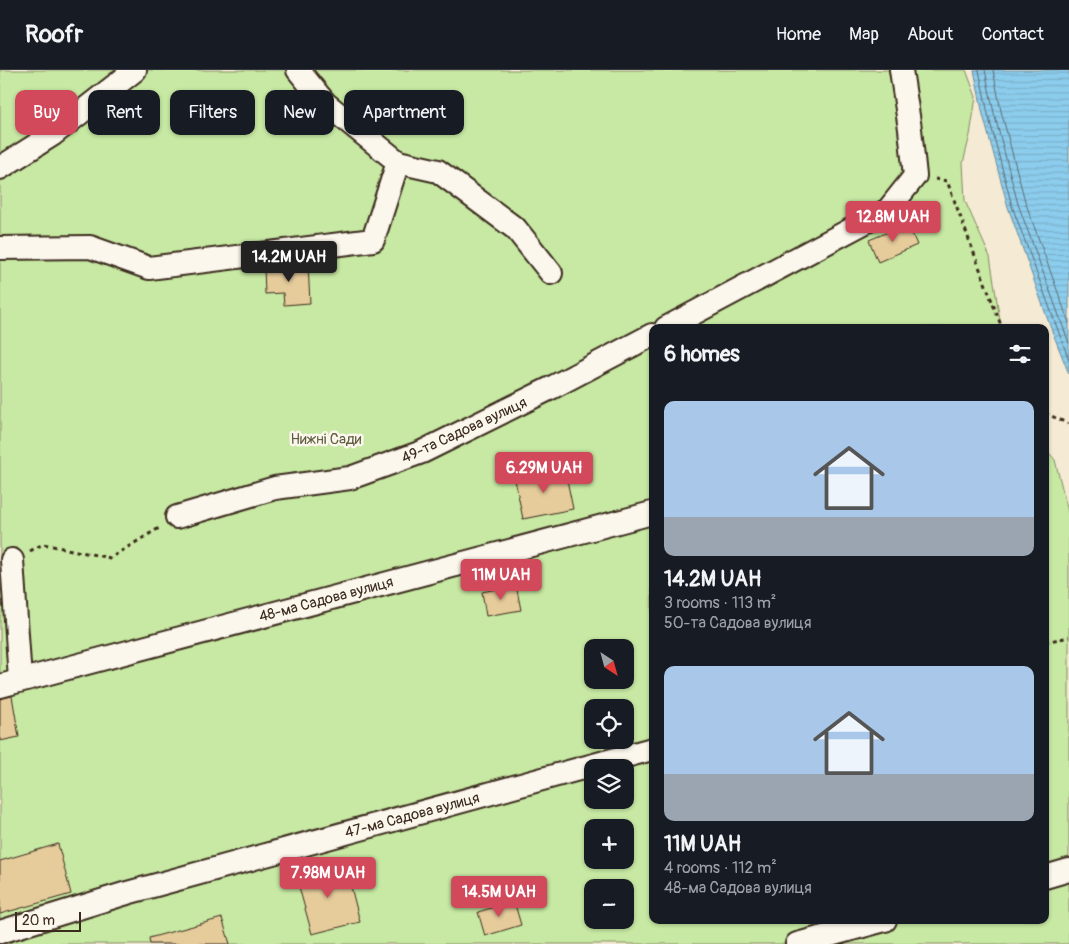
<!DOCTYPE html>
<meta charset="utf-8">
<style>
body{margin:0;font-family:Pangolin,sans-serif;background:#242831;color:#f1f3f6;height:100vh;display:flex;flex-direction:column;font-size:19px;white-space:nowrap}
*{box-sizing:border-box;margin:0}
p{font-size:16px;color:#9ea1a6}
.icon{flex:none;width:28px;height:28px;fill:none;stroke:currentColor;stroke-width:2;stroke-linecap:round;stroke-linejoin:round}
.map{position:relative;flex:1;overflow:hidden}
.panel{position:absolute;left:649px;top:254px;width:400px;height:600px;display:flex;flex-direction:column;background:#171b24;border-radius:10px;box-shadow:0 1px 4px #0004}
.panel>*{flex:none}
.top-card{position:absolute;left:15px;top:20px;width:475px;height:45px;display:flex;gap:10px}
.needle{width:32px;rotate:144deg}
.controls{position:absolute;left:584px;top:569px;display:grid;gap:10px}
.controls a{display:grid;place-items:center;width:50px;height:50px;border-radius:10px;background:#171b24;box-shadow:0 1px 4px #0004;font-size:25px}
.scale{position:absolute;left:15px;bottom:12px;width:66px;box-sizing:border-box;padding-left:5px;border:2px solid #3b2a1e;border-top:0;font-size:14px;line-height:18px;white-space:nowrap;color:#3b2a1e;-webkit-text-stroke:4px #fbf7ec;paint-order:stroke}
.price{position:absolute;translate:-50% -42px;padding:0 11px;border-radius:5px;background:#d1495b;color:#fff;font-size:16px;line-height:32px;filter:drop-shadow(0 1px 2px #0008)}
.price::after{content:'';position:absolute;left:50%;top:30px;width:15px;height:11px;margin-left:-8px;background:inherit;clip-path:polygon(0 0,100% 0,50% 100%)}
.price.on{background:#222;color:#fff}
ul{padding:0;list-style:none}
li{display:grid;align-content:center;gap:10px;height:265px;padding:0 15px}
li span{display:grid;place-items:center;height:155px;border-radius:10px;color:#555}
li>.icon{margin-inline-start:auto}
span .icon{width:90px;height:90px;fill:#fffc;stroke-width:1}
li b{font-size:21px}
h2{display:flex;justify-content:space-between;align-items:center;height:60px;padding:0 15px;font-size:21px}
.pill{padding:0 18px;border-radius:10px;background:#171b24;box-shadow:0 1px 4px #0004;font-size:18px;line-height:45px}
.pill.on{background:#d1495b;color:#fff}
header{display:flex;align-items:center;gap:30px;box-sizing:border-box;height:70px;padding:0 25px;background:#171b24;border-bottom:1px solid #363941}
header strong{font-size:24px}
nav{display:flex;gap:28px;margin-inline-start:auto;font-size:18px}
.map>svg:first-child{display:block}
.green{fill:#c7e9a3;stroke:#818a60;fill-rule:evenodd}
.water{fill:url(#water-rules);stroke:#6c8c9a}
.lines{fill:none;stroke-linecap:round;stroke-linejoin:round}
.shore{stroke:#5b6b71;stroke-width:1}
.building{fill:#e6cc9b;stroke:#3b2a1e}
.street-casing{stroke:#3b2a1e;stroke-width:26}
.path{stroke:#3b2a1e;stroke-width:3;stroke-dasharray:4 4;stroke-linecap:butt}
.street{stroke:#fbf7ec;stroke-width:22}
.labels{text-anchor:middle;stroke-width:5;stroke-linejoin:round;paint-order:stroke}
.street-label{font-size:15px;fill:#3b2a1e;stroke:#fbf7ec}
.park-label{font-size:15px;fill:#5e5a3f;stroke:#fbf7ec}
</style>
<header>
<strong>Roofr</strong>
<nav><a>Home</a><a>Map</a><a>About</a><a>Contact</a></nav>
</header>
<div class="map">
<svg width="1069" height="874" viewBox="0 0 1069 874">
<defs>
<pattern id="water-rules" width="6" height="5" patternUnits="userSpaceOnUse" patternTransform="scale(1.25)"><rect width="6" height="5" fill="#8ccded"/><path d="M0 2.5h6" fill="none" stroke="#7ab0cb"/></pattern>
</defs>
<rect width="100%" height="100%" fill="#f5ead4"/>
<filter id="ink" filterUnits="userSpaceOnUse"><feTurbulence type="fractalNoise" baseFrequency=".02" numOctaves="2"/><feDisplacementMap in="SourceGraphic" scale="10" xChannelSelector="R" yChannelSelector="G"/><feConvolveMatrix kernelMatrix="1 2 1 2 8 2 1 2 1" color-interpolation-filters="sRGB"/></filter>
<g filter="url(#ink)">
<path class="green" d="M 0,0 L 966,0 L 976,27 L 970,65 L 963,93 L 965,131 L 990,187 L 1001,257 L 652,258 L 652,850 L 1045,850 L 1045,378 L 1055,390 L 1069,446 L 1069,874 L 0,874 ZM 592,578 L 625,578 L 625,610 L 592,610 ZM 592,638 L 625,638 L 625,670 L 592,670 ZM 592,698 L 625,698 L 625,730 L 592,730 ZM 592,758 L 625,758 L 625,790 L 592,790 ZM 592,818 L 625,818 L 625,850 L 592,850 Z"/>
<path class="water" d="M 974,0 L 1069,0 L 1069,304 L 1050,256 L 1008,137 L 983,45 Z"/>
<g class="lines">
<g class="shore">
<path d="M 979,0 L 988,44 L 1012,136 L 1069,290"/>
<path d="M 985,0 L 994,43 L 1018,134 L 1069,273"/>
<path d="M 993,0 L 1001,41 L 1025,131 L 1069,253"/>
</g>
</g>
<g class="building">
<path d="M 908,154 L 917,175 L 878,192 L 869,170 Z"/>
<path d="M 308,194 L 310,233 L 284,235 L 283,223 L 265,224 L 264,197 Z"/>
<path d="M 565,400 L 573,439 L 523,449 L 515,410 Z"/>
<path d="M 516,515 L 521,540 L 486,546 L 482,522 Z"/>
<path d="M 12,626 L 19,667 L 0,671 L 0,629 Z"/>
<path d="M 58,774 L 71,824 L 0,844 L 0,791 Z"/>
<path d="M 345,793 L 360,852 L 312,864 L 296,806 Z"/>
<path d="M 514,831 L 521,855 L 485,866 L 478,842 Z"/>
<path d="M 222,848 L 230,874 L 150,874 L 149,868 Z"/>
</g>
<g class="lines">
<defs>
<g id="street">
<path d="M 298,0 L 325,33 L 398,92"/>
<path d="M 0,98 L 52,65 L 135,0"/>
<path d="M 0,178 L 90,177 L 149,198 L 373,170 L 398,92 L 438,101 L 516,159 L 551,203"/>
<path d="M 666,258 L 888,140 L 915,106 L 910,59 L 901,0"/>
<path d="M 177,447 L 275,418 L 350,408 L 422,382 L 551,318 L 652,265"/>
<path d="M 12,490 L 20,610"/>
<path d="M 0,616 L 652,443"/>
<path d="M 1045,807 L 1069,800"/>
<path d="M 0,862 L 127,823 L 652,679"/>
<path d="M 797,874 L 885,850"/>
</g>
</defs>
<use href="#street" class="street-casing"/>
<g class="path">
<path d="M 935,109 L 947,111 L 1002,258"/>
<path d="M 1045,343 L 1069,354"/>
<path d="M 30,481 L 43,474 L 110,488 L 159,458"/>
<path d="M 1045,572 L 1069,567"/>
</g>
<use href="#street" class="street"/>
</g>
</g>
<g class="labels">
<g class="street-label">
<text transform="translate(464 360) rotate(-25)" y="5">49-та Садова вулиця</text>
<text transform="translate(326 529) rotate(-15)" y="5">48-ма Садова вулиця</text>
<text transform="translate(412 745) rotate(-15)" y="5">47-ма Садова вулиця</text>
</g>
<g class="park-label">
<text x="326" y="374">Нижні Сади</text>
</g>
</g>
</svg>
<div class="controls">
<a><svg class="needle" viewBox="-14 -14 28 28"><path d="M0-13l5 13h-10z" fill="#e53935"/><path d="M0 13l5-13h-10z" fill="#9ea1a6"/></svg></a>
<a><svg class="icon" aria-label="locate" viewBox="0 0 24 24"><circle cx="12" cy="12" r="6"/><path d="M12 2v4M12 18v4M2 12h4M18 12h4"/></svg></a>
<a><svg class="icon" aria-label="layers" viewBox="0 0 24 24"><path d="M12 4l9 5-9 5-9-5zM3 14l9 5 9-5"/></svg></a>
<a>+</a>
<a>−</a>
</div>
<div class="scale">20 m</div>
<b class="price" style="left:893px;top:173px">12.8M UAH</b>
<b class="price on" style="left:289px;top:213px">14.2M UAH</b>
<b class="price" style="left:544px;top:424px">6.29M UAH</b>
<b class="price" style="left:501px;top:531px">11M UAH</b>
<b class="price" style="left:328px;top:829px">7.98M UAH</b>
<b class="price" style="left:499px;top:848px">14.5M UAH</b>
<div class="top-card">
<a class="pill on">Buy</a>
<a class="pill">Rent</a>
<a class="pill">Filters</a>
<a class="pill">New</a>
<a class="pill">Apartment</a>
</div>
<section class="panel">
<h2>6 homes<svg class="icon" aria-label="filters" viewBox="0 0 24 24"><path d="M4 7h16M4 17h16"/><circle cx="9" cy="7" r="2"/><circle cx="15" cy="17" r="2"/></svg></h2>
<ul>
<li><span style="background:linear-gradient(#a9c7e8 75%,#9aa5b1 0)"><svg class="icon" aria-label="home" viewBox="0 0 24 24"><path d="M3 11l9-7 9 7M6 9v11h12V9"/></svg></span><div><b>14.2M UAH</b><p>3 rooms · 113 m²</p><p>50-та Садова вулиця</p></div></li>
<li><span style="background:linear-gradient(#a9c7e8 70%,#9aa5b1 0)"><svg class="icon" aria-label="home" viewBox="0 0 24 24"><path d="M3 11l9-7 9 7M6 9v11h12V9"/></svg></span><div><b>11M UAH</b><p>4 rooms · 112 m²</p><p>48-ма Садова вулиця</p></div></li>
</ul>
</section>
</div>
